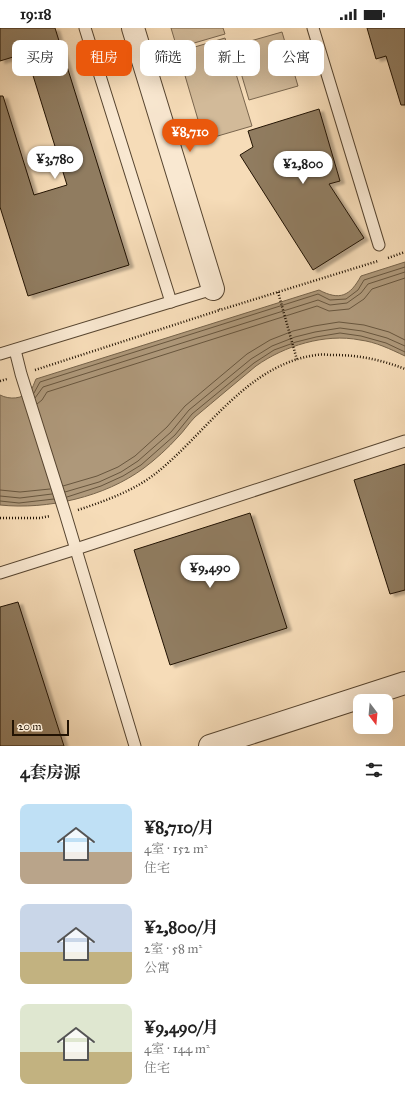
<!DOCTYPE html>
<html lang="zh">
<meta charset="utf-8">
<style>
body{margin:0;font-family:"IM FELL Great Primer","Noto Serif SC",serif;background:#f6f6f6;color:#222;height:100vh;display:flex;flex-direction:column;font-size:15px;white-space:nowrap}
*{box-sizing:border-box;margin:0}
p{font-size:13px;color:#767676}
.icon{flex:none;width:22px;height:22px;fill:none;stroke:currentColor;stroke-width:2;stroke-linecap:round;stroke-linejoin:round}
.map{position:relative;height:718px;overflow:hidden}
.side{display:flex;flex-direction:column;background:#fff;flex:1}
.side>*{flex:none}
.banner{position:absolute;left:12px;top:12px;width:381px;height:36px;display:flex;gap:8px}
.needle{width:26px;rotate:164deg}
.controls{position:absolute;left:353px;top:666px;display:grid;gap:8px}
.controls a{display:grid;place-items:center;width:40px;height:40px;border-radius:8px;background:#fff;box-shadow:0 4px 16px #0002;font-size:20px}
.scale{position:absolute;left:12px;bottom:10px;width:57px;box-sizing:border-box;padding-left:4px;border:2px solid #221303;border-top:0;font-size:11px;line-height:14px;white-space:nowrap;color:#221303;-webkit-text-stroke:3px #f9e8d1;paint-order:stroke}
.price{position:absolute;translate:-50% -34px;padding:0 9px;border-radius:14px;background:#fff;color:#222;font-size:13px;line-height:26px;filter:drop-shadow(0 1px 2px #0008)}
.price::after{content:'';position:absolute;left:50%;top:24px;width:12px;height:9px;margin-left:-6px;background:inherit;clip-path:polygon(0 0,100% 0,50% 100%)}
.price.current{background:#ea580c;color:#fff}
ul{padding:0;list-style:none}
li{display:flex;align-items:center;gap:12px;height:100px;padding:0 20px}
li span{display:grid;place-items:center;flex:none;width:112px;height:80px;border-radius:8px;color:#555}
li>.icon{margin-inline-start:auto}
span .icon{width:48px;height:48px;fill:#fffc;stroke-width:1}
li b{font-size:17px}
h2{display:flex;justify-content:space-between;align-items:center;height:48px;padding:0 20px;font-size:17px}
.tag{padding:0 14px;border-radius:8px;background:#fff;box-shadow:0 4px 16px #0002;font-size:14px;line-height:36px}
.tag.current{background:#ea580c;color:#fff}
.status{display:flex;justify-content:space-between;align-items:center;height:28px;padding:0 20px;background:#fff;direction:ltr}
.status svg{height:11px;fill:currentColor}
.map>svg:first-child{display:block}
.green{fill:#d2ba99;stroke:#7a664e}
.water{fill:#ae987a;stroke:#76634a}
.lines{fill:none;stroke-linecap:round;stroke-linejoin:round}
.shore{stroke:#68563e;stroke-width:1}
.building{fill:#907c61;stroke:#221303;filter:url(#shadow)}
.lane-casing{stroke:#574530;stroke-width:13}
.street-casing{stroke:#574530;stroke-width:24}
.path{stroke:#221303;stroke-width:2.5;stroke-dasharray:1 2;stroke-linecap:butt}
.lane{stroke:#f9e8d1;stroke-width:11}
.street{stroke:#f9e8d1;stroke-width:22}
</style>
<div class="status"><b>19:18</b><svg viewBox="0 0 49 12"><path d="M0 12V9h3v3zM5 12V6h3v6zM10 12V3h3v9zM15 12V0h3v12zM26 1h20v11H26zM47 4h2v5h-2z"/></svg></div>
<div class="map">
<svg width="405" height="718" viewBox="0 0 405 718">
<defs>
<filter id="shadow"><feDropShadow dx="4.5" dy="2.5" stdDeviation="1" flood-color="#0004"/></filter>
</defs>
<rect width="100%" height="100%" fill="#f6dcb8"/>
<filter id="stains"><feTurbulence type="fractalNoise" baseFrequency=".005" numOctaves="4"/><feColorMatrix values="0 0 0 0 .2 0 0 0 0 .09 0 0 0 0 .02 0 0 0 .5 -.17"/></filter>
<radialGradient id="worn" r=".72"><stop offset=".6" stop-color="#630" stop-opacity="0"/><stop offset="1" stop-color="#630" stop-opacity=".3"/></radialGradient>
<g class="green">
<path d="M 171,0 L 223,0 L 225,6 L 177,20 Z"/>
<path d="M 282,4 L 298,58 L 249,72 L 233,18 Z"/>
<path d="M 225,10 L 252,98 L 204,112 L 178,24 Z"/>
</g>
<path class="water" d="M 405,234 L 405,328 C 390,321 376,314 360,312 C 325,305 284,318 256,338 C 246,346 236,355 226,363 C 216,372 205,380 195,389 C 189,395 184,403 178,409 C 168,420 156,431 144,440 C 105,469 47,482 0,477 L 0,367 C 10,372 22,371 30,363 C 33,360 34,355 36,351 L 319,262 C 340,273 350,268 361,248 Z"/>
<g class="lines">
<g class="shore">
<path d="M 34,365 L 40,354 L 318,266 L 330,272 L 346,271 L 358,262 L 364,252 L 405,239"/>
<path d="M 35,370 L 43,359 L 318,272 L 330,277 L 347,275 L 361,265 L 368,256 L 405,244"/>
<path d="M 37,376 L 42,372 L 47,364 L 317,278 L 329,283 L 349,281 L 364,271 L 372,261 L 405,250"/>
<path d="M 63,458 L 97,448 L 118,439 L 135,428 L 167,399 L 185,378 L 247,326 L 270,312 L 293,303 L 314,298 L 339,294 L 364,297 L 389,304 L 405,312"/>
<path d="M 0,462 L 20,464 L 50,461"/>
<path d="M 65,464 L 99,454 L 121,444 L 138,433 L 171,404 L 189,382 L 251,331 L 272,318 L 295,309 L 315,304 L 340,300 L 362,303 L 387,310 L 405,318"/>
<path d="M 0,468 L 20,470 L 52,466"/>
<path d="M 67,469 L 101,458 L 123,448 L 141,437 L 175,407 L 192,386 L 254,335 L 274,322 L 296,314 L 316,309 L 340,305 L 361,308 L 386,315 L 405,324"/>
<path d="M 0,473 L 19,475 L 54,471"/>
</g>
</g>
<g class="building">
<path d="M 0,0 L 55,0 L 129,237 L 28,268 L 0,179 L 0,68 L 3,68 L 34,167 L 67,157 L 26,25 L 0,33 Z"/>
<path d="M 367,0 L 405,0 L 405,77 L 401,77 L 386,28 L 376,31 Z"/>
<path d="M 319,81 L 340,153 L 329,156 L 364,210 L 313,242 L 240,127 L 253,119 L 248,103 Z"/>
<path d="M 405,436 L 405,562 L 390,566 L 354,452 Z"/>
<path d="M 250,485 L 287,600 L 170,637 L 134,522 Z"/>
<path d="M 18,574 L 64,718 L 0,718 L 0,579 Z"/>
</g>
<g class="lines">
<defs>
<g id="lane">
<path d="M 85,0 L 171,274"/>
<path d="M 313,0 L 379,217"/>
<path d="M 15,322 L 21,346 L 65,485 L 135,718"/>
<path d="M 0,326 L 213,261"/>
<path d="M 0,545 L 76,521 L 405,413"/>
</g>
<g id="street">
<path d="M 133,0 L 213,261"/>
<path d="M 210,718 L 405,655"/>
</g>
</defs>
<use href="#lane" class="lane-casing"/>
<use href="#street" class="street-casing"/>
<g class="path">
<path d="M 388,230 L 405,224"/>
<path d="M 278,264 L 297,332"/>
<path d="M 219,281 L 220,282 L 378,233"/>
<path d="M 35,342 L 220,282"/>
<path d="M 0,353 L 7,351"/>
<path d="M 78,482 C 105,473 133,463 155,446 C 207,405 246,337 316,327 C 322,326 328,327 334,327 C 359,327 382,332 405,341"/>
<path d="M 0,490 L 40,490 L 50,488"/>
</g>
<use href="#lane" class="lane"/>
<use href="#street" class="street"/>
</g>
<rect width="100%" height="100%" filter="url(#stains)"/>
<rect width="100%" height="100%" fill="url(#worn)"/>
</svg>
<div class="controls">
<a><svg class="needle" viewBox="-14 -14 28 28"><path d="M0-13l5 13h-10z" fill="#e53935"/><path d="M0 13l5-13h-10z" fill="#767676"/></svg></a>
</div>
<div class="scale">20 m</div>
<b class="price current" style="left:190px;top:125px">¥8,710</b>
<b class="price" style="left:55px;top:152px">¥3,780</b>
<b class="price" style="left:303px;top:157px">¥2,800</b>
<b class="price" style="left:210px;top:561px">¥9,490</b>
<div class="banner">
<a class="tag">买房</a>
<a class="tag current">租房</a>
<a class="tag">筛选</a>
<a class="tag">新上</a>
<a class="tag">公寓</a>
</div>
</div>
<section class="side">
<h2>4套房源<svg class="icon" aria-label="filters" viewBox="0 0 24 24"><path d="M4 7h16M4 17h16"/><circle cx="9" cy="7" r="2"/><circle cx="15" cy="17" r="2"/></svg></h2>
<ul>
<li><span style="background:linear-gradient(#bfe0f5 60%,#b9a48a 0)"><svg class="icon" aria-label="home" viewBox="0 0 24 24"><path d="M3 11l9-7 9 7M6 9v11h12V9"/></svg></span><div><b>¥8,710/月</b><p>4室 · 152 m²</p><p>住宅</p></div></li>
<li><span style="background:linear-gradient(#c9d6e8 60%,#c2b280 0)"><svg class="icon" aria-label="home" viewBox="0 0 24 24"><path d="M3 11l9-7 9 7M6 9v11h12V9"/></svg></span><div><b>¥2,800/月</b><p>2室 · 58 m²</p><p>公寓</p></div></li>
<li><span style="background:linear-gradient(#dfe7d0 60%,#c2b280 0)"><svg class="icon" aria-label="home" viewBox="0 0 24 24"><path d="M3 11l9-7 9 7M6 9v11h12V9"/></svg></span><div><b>¥9,490/月</b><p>4室 · 144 m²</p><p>住宅</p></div></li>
</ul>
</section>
